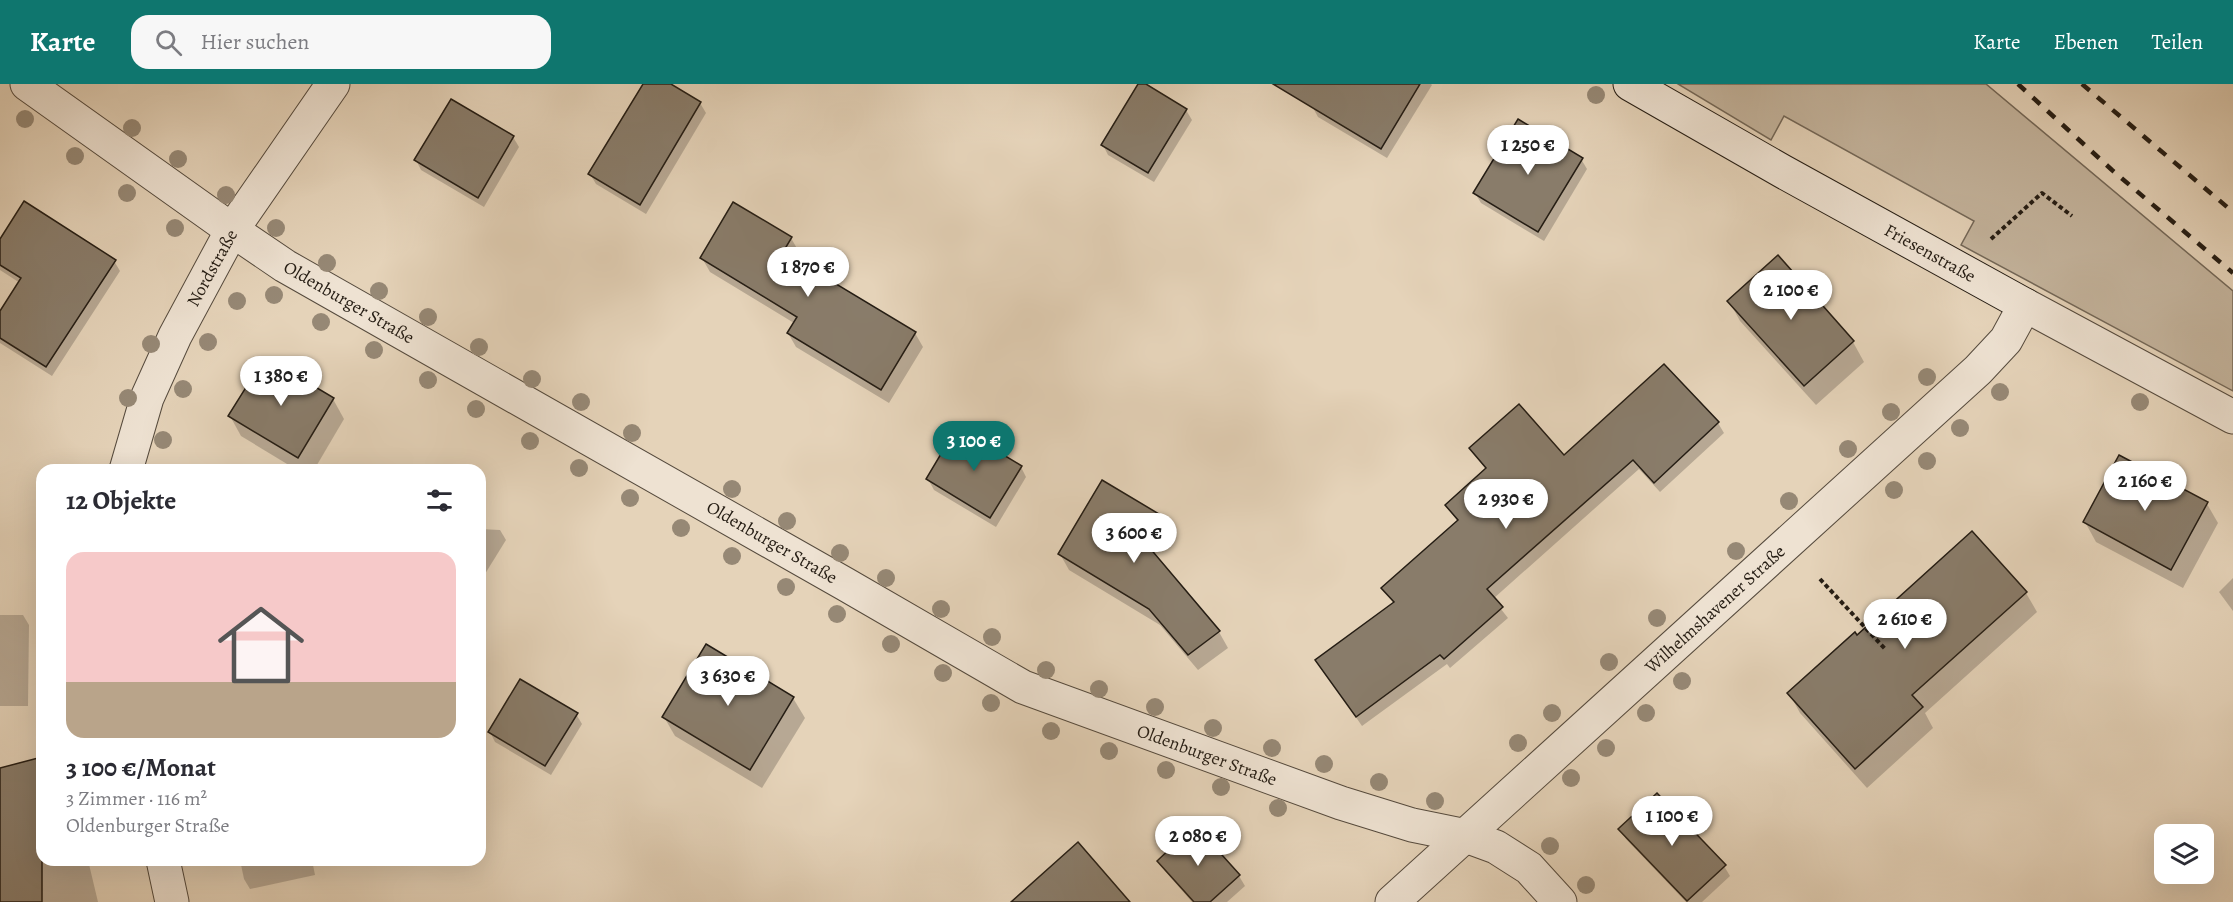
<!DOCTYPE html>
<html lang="de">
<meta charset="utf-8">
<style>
body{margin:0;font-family:Alegreya,serif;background:#f7f7f7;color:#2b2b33;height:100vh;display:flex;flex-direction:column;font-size:22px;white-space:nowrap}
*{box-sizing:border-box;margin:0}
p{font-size:20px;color:#7c7c81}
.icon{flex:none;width:33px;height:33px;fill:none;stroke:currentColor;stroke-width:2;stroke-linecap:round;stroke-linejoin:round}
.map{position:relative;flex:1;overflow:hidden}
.sheet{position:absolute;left:36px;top:380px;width:450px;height:402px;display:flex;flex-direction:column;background:#fff;border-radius:18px;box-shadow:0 6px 24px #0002}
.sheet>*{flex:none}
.fabs{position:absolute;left:2154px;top:740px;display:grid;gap:12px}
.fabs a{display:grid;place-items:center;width:60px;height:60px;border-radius:12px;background:#fff;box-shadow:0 6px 24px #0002;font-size:30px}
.price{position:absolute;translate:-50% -51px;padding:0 14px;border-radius:21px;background:#fff;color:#222;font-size:20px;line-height:39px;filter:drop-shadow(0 2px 3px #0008)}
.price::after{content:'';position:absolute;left:50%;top:36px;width:18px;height:14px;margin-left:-9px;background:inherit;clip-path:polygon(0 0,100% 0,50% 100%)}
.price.selected{background:#0f766e;color:#fff}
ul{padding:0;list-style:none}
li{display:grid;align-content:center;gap:12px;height:318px;padding:0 30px}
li+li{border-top:2px solid #e1e1e2}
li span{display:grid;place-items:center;height:186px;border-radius:18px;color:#555}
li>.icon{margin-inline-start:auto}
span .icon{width:108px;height:108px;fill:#fffc;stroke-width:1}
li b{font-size:26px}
h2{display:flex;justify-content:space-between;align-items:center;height:72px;padding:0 30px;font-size:26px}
header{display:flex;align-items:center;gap:36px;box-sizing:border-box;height:84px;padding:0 30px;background:#0f766e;color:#fff}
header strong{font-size:28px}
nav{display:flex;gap:33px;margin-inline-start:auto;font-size:21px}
.search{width:420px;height:54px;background:#f7f7f7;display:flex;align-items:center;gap:15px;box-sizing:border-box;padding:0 21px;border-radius:18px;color:#7c7c81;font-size:22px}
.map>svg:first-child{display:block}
.green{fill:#c4b49d;stroke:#746858;stroke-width:1.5}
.shadow{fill:#0003}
.building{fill:#897c6a;stroke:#251d14;stroke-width:1.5}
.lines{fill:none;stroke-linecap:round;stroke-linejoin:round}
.street-casing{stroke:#554a3d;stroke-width:35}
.secondary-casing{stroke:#251d14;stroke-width:35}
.path{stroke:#251d14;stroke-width:4;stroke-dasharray:4.5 3;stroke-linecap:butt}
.street{stroke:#eee2d2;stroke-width:33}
.secondary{stroke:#eee2d2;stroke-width:33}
.rail{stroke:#251d14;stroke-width:4.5;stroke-dasharray:10 10;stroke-linecap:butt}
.tree{fill:#968875}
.labels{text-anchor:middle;stroke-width:4.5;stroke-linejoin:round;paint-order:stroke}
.street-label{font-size:18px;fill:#251d14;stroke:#eee2d2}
</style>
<header>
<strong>Karte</strong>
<div class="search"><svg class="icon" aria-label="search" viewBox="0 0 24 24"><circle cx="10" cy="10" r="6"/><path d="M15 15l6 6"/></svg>Hier suchen</div>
<nav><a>Karte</a><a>Ebenen</a><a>Teilen</a></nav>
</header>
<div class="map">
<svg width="2233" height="818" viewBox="0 0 2233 818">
<rect width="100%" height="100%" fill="#e5d3b9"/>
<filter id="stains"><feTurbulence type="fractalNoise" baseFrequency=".00333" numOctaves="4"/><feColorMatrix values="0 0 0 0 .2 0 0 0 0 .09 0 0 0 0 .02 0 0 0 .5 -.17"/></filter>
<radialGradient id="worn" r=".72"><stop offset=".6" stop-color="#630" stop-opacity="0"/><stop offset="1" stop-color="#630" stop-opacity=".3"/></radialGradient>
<path class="green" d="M 1678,0 L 1986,0 L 2233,207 L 2233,307 L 1961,161 L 1974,137 L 1784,32 L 1771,56 Z"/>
<g class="shadow">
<path d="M 645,0 L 668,0 L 700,19 L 706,29 L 646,130 L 596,100 L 590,90 Z"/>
<path d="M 1140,0 L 1144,0 L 1186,26 L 1192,36 L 1154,98 L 1108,71 L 1103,61 Z"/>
<path d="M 1326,0 L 1431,0 L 1432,1 L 1387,74 L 1318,33 L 1312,22 Z"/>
<path d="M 452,17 L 513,53 L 519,63 L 484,123 L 421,86 L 416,76 Z"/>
<path d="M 1581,75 L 1587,85 L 1544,157 L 1481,119 L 1475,109 Z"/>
<path d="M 734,120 L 791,154 L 799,168 L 794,176 L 915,249 L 923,263 L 889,319 L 796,263 L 788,249 L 794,239 L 710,188 L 702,174 Z"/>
<path d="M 0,158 L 114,177 L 120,187 L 52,292 L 0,259 L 0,230 L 20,199 L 0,186 Z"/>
<path d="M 1778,174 L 1853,258 L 1864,278 L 1816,321 L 1740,237 L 1729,217 Z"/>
<path d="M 1664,282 L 1718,339 L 1724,349 L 1660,408 L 1639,385 L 1493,515 L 1508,534 L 1450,584 L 1447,580 L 1362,642 L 1317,577 L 1394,520 L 1383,504 L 1458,438 L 1447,422 L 1487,386 L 1471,365 L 1564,373 Z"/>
<path d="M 333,315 L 344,335 L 314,386 L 297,386 L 241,352 L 230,332 Z"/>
<path d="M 1021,383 L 1026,393 L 996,443 L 934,406 L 928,395 Z"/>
<path d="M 2207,420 L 2218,439 L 2183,504 L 2096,458 L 2085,438 Z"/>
<path d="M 1157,431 L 1167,447 L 1153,470 L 1219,548 L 1228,564 L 1198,586 L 1160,541 L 1069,486 L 1060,470 Z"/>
<path d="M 480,445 L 500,446 L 506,456 L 480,498 Z"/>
<path d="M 2233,494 L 2233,527 L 2219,508 Z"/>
<path d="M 2026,509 L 2037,528 L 1925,629 L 1933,644 L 1867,704 L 1800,629 L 1789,609 L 1857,553 Z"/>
<path d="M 0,531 L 23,531 L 29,541 L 28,622 L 0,622 Z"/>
<path d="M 793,614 L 805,634 L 762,704 L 675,652 L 664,633 Z"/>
<path d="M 576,630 L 582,640 L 551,691 L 495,658 L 490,648 Z"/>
<path d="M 42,675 L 42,776 L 88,776 L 98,818 L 9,818 L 0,784 L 0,686 Z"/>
<path d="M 1195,744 L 1239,792 L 1245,802 L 1227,818 L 1192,818 L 1165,787 L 1159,777 Z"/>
<path d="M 1620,745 L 1724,782 L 1730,792 L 1702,818 L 1686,818 L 1626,755 Z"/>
<path d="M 240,776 L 312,776 L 315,791 L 250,805 L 244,795 Z"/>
</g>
<g class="building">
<path d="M 643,0 L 671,0 L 701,18 L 640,121 L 588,90 Z"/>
<path d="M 1138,0 L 1146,0 L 1187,25 L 1148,89 L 1101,61 Z"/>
<path d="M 1273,0 L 1420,0 L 1381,65 Z"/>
<path d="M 451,15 L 514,52 L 478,114 L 414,76 Z"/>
<path d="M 1518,35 L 1583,74 L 1538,148 L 1473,109 Z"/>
<path d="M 24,117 L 116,176 L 46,283 L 0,254 L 0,227 L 21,194 L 0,181 L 0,155 Z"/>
<path d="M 733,118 L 792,153 L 783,168 L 916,248 L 881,306 L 787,249 L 797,233 L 700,174 Z"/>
<path d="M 1778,171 L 1854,257 L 1804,302 L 1727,217 Z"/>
<path d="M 265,273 L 334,314 L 298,374 L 228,332 Z"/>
<path d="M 1664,280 L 1719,338 L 1654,399 L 1633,376 L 1487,505 L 1503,523 L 1444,575 L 1440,571 L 1356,633 L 1315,576 L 1394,518 L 1381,504 L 1458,436 L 1445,421 L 1486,384 L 1469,364 L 1519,320 L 1564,371 Z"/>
<path d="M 957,343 L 1022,382 L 990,434 L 926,395 Z"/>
<path d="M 2119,371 L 2208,418 L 2171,486 L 2083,438 Z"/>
<path d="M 1102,396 L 1159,430 L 1143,456 L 1220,547 L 1188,571 L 1149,525 L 1058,470 Z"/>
<path d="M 1972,447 L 2027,508 L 1912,611 L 1923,623 L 1855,685 L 1787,609 L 1855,548 L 1857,551 Z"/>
<path d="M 706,560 L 794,613 L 750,686 L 662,633 Z"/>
<path d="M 520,595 L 578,629 L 545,682 L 488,648 Z"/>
<path d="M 42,673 L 42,818 L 0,818 L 0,684 Z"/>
<path d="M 1657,709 L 1726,781 L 1687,817 L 1618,745 Z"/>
<path d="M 1195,741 L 1240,791 L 1210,818 L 1194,818 L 1157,777 Z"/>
<path d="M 1078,758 L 1130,818 L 1011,818 Z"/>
</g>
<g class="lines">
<defs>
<g id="street">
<path d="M 27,0 L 232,146 L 285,182 L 845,500 L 1023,603 L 1341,719 L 1412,741 L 1466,752 L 1496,763 L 1529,784 L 1560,818"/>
<path d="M 126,386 L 147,314 L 175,252 L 232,146 L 333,0"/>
<path d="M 163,776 L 172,818"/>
<path d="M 1392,818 L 1978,286 L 2006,256 L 2025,221 L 2233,333"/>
</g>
<path id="secondary" d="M 1630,0 L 1782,87 L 2025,221"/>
</defs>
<use href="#street" class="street-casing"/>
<use href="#secondary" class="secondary-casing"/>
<g class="path">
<path d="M 1991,155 L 2042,109 L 2072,132"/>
<path d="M 1820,495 L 1886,566"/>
</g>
<use href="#street" class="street"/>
<use href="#secondary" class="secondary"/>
<g class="rail">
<path d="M 2018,0 L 2112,86 L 2233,189"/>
<path d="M 2082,0 L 2233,128"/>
</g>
</g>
<g class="tree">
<circle cx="1596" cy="11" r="9"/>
<circle cx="25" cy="35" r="9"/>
<circle cx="132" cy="44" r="9"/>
<circle cx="75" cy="72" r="9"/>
<circle cx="178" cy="75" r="9"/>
<circle cx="127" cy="109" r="9"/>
<circle cx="226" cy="111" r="9"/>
<circle cx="175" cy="144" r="9"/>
<circle cx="276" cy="144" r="9"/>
<circle cx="327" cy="179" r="9"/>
<circle cx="379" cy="207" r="9"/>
<circle cx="274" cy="211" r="9"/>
<circle cx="237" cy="217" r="9"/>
<circle cx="428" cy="233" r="9"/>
<circle cx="321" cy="238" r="9"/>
<circle cx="208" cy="258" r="9"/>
<circle cx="151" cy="260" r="9"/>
<circle cx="479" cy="263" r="9"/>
<circle cx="374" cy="266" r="9"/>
<circle cx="1927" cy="293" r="9"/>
<circle cx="532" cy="295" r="9"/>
<circle cx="428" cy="296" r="9"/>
<circle cx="183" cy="305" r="9"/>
<circle cx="2000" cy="308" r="9"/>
<circle cx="128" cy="314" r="9"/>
<circle cx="581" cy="318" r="9"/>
<circle cx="2140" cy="318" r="9"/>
<circle cx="476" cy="325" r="9"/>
<circle cx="1891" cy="328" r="9"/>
<circle cx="1960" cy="344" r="9"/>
<circle cx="632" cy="349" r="9"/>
<circle cx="163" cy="356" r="9"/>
<circle cx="530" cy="357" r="9"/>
<circle cx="1848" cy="365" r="9"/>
<circle cx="1927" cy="377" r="9"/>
<circle cx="579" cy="384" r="9"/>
<circle cx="732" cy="405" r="9"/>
<circle cx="1894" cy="406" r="9"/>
<circle cx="630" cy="414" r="9"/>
<circle cx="1789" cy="417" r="9"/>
<circle cx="787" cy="437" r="9"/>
<circle cx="681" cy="444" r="9"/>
<circle cx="1736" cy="467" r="9"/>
<circle cx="840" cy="469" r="9"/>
<circle cx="732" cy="472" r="9"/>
<circle cx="886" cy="494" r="9"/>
<circle cx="786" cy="503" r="9"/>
<circle cx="941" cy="525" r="9"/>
<circle cx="837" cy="530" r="9"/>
<circle cx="1657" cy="534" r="9"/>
<circle cx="992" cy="553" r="9"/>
<circle cx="891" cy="560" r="9"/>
<circle cx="1609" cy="578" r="9"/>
<circle cx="1046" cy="586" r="9"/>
<circle cx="943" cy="589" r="9"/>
<circle cx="1682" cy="597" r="9"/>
<circle cx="1099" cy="605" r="9"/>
<circle cx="991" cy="619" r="9"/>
<circle cx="1155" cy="623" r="9"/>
<circle cx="1552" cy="629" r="9"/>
<circle cx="1646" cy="629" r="9"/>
<circle cx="1213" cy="644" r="9"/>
<circle cx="1051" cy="647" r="9"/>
<circle cx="1518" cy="659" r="9"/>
<circle cx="1272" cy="664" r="9"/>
<circle cx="1606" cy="664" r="9"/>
<circle cx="1109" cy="667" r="9"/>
<circle cx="1324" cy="680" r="9"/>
<circle cx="1166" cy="686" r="9"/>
<circle cx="1571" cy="694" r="9"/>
<circle cx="1379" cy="698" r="9"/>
<circle cx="1221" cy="703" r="9"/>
<circle cx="1435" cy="717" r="9"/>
<circle cx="1278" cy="724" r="9"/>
<circle cx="1550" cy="762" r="9"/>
<circle cx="1586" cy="801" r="9"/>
</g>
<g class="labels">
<g class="street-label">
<text transform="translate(1930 169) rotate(29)" y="6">Friesenstraße</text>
<text transform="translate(212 184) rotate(-61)" y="6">Nordstraße</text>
<text transform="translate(349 218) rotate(30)" y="6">Oldenburger Straße</text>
<text transform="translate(772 458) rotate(30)" y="6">Oldenburger Straße</text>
<text transform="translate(1715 525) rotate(-42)" y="6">Wilhelmshavener Straße</text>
<text transform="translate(1207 671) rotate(20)" y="6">Oldenburger Straße</text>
</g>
</g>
<rect width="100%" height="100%" filter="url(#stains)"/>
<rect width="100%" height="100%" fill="url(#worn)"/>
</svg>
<div class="fabs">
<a><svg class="icon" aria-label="layers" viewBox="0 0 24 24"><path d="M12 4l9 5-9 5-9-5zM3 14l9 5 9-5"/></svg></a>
</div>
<b class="price" style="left:1528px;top:92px">1 250 €</b>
<b class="price" style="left:808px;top:214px">1 870 €</b>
<b class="price" style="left:1791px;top:237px">2 100 €</b>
<b class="price" style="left:281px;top:323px">1 380 €</b>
<b class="price selected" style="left:974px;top:388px">3 100 €</b>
<b class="price" style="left:2145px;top:428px">2 160 €</b>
<b class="price" style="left:1506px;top:446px">2 930 €</b>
<b class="price" style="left:1134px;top:480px">3 600 €</b>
<b class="price" style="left:1905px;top:566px">2 610 €</b>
<b class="price" style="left:728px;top:623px">3 630 €</b>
<b class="price" style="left:1672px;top:763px">1 100 €</b>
<b class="price" style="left:1198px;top:783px">2 080 €</b>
<section class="sheet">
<h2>12 Objekte<svg class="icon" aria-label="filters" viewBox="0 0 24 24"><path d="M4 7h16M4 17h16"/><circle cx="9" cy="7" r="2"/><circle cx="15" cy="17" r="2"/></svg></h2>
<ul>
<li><span style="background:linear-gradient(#f6c9c9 70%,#b9a48a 0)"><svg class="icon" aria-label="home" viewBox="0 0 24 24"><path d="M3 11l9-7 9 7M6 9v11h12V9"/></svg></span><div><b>3 100 €/Monat</b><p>3 Zimmer · 116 m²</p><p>Oldenburger Straße</p></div></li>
</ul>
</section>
</div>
